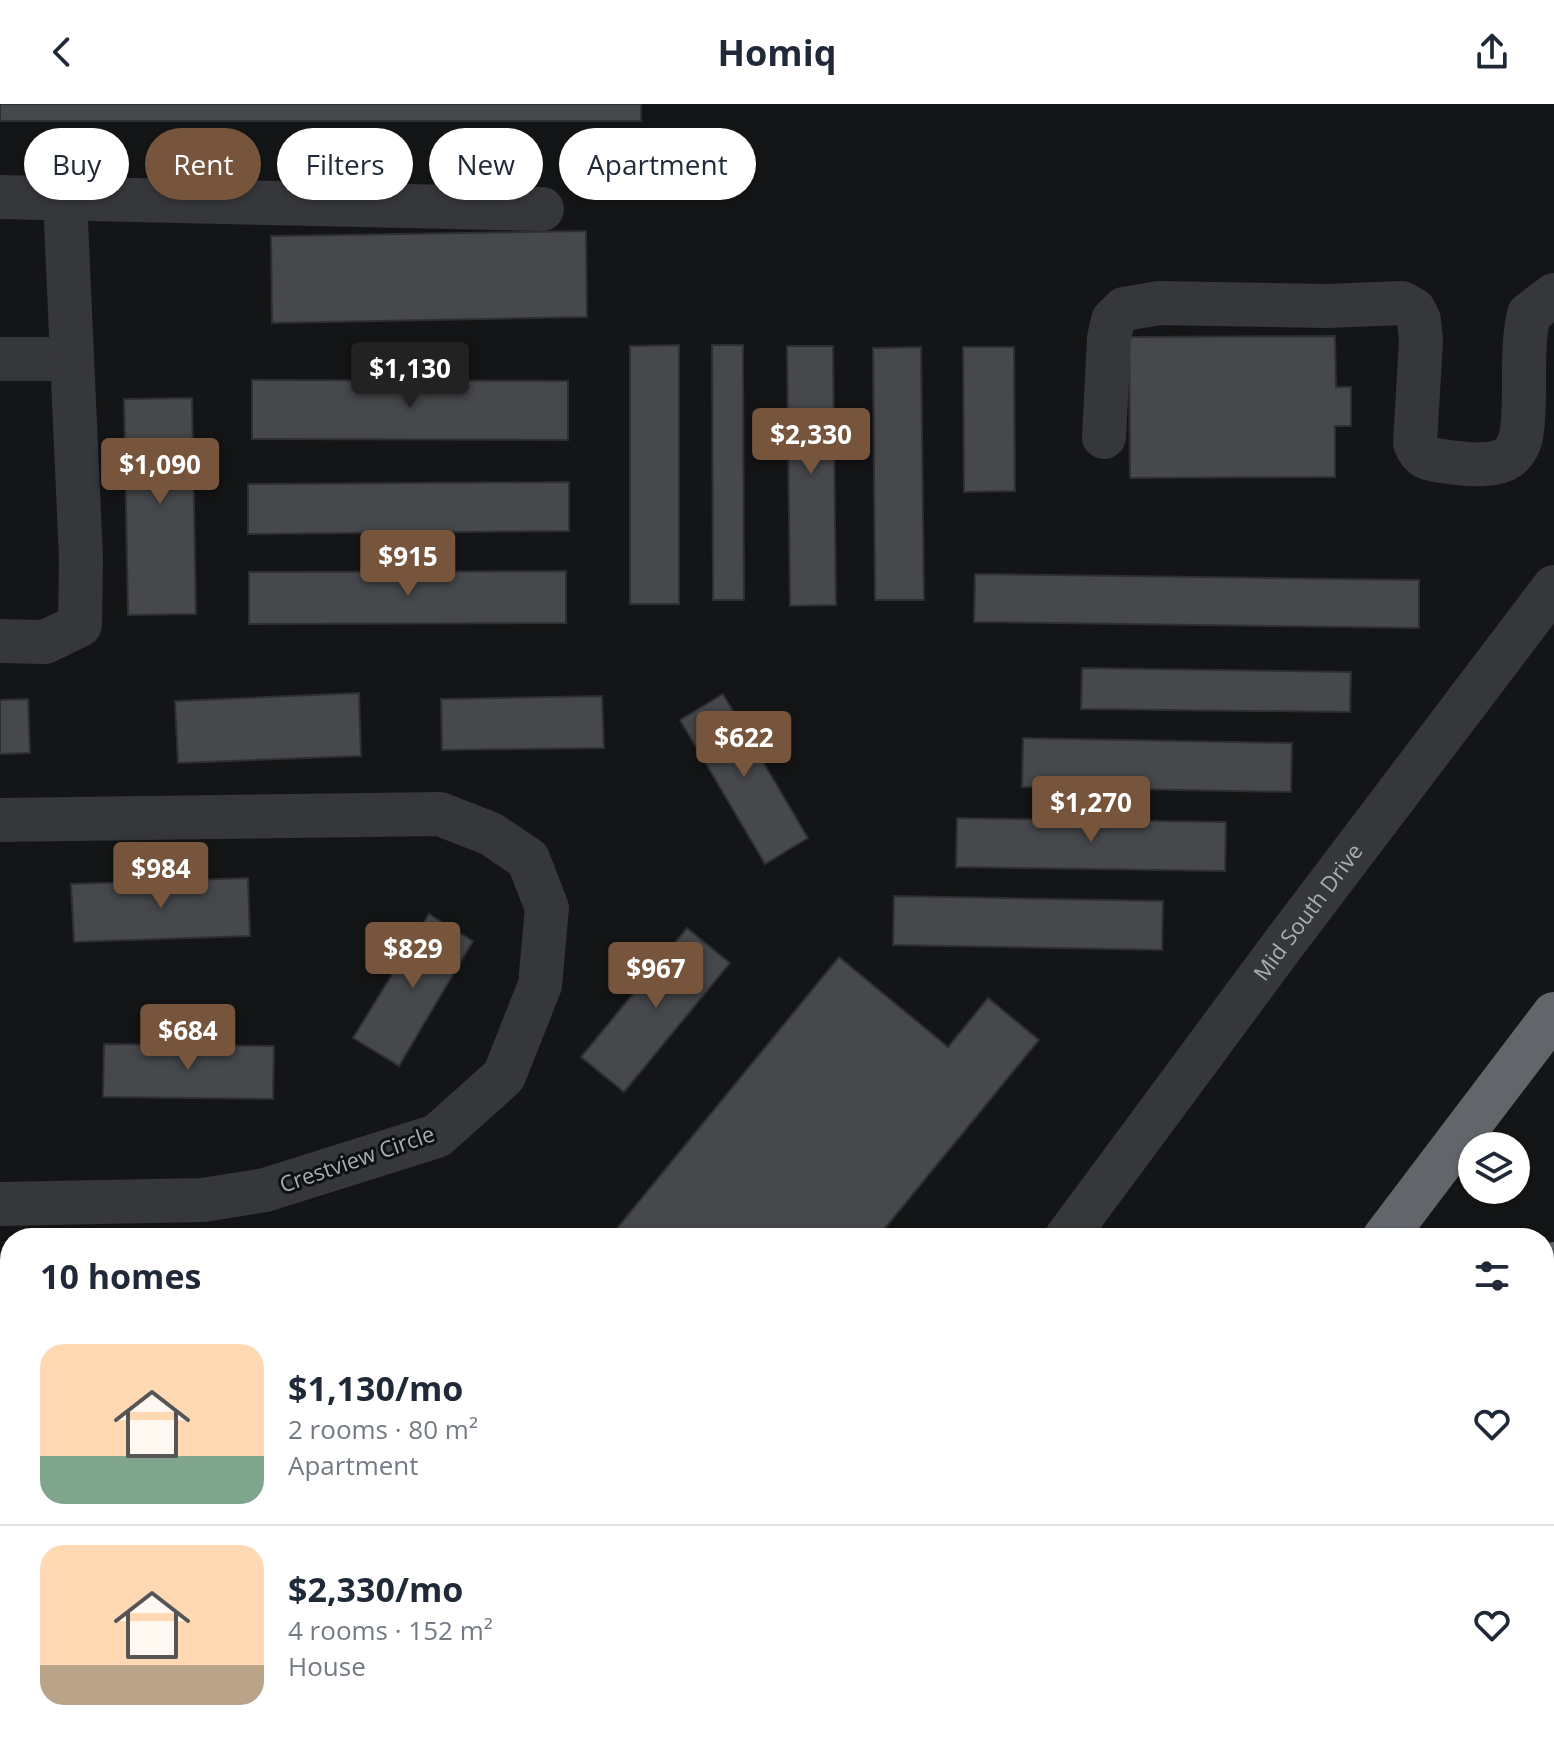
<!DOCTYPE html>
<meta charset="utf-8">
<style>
body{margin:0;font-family:"Open Sans",sans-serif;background:#f6f6f7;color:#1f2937;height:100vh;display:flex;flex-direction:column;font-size:30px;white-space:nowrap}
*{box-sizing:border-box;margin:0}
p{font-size:26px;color:#747a83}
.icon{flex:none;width:44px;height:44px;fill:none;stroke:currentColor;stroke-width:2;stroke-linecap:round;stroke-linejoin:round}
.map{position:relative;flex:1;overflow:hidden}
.panel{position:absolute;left:0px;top:1124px;width:1554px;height:514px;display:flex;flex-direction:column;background:#fff;border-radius:32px 32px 0 0;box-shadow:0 2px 6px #0004}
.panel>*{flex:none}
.guide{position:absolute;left:24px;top:24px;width:800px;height:72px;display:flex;gap:16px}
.fabs{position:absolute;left:1458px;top:1028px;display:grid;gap:16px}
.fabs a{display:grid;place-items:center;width:72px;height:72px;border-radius:50%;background:#fff;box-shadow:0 2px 6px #0004;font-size:40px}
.price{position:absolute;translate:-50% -68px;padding:0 18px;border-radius:8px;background:#76553c;color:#fff;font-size:26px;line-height:52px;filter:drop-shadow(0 2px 4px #0008)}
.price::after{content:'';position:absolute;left:50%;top:48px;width:24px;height:18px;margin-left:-12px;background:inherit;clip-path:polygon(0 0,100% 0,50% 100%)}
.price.current{background:#222;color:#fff}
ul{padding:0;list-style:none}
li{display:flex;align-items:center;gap:24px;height:200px;padding:0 40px}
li+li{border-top:2px solid #e0e1e3}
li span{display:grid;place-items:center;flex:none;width:224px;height:160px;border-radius:24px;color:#555}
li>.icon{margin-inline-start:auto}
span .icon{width:96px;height:96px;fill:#fffc;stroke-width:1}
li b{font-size:34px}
h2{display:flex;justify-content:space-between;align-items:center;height:96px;padding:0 40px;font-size:34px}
.pill{padding:0 28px;border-radius:36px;background:#fff;box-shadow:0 2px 6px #0004;font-size:28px;line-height:72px}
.pill.current{background:#76553c;color:#fff}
header{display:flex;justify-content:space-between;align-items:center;height:104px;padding:0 40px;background:#fff;font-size:36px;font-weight:700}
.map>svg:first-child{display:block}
.building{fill:#46484b;stroke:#2e2f32;stroke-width:2}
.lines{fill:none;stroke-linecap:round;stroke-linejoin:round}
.minor{stroke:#36373a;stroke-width:44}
.highway{stroke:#62666b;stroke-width:44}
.labels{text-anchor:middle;stroke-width:6;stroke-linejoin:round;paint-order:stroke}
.street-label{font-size:22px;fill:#a7aeb5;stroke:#0f1011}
</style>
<header><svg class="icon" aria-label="back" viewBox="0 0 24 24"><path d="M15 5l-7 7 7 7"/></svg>Homiq<svg class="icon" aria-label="share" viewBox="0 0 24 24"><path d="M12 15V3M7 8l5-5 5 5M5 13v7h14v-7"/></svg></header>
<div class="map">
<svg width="1554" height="1637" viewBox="0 0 1554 1637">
<rect width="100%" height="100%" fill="#141516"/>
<g class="building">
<rect x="0" y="0" width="641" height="17"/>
<path d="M 586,127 L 587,213 L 272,219 L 271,132 Z"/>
<path d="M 1335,232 L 1336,283 L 1351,283 L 1351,322 L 1335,322 L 1335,373 L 1130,374 L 1129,233 Z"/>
<path d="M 679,241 L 679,500 L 630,500 L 630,242 Z"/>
<path d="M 712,241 L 743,241 L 744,496 L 713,496 Z"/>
<path d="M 787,242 L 833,242 L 836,501 L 790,502 Z"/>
<path d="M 921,243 L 924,496 L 875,496 L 873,244 Z"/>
<path d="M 963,243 L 1014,243 L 1015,387 L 964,388 Z"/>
<path d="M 252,276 L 568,277 L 568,336 L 252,335 Z"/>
<path d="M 192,294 L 196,510 L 128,511 L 124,295 Z"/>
<path d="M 569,378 L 569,427 L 248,430 L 248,380 Z"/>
<path d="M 566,467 L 566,519 L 249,520 L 249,468 Z"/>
<path d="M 975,470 L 1419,476 L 1419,524 L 974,518 Z"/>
<path d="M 1082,564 L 1351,568 L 1350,608 L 1081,605 Z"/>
<path d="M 359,589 L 361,652 L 178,659 L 175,597 Z"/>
<path d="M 723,590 L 808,734 L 765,760 L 680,616 Z"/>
<path d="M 602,592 L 604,644 L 442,646 L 441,595 Z"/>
<path d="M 28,595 L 30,649 L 0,650 L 0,596 Z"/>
<path d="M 1023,634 L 1292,639 L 1291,688 L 1022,683 Z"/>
<path d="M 957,714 L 1226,718 L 1225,767 L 956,763 Z"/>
<path d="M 248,774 L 250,832 L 74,838 L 71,780 Z"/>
<path d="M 894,792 L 1163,797 L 1162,846 L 893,841 Z"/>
<path d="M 429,810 L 473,837 L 399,962 L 353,934 Z"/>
<path d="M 687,824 L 730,859 L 624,988 L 581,953 Z"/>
<path d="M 839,853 L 948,943 L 988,894 L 1039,936 L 877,1134 L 609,1134 Z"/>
<path d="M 104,940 L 274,942 L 273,995 L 103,993 Z"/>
</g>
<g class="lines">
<g class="minor">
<path d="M 0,93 L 542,105"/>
<path d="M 0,255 L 72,255"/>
<path d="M 1104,333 L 1109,234 L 1113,216 L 1124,205 L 1159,199 L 1327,202 L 1402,199 L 1414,206 L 1419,216 L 1421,237 L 1415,339 C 1422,357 1431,355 1449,358 C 1466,360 1494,364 1509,353 C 1517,346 1521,337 1522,326 C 1527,288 1520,249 1529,210 L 1554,191"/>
<path d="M 0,537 L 45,538 L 80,521 L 81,455 L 65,95"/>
<path d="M 0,716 L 440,710 L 491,730 L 528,755 L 547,804 L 540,881 L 504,972 L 437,1032 L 265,1086 L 203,1096 L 0,1100"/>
<path id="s1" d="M 1066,1134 L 1282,842 L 1554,483"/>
<path d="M 0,1541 L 10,1541"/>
<path d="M 315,1637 L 317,1628"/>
</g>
<g class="highway">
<path d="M 1384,1134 L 1554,910"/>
<path d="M 1544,1173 L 1554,1160"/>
<path d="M 999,1637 L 1006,1628"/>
<path d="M 1194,1637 L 1201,1628"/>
</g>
</g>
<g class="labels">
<g class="street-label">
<text dy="8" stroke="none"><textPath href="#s1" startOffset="406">Mid South Drive</textPath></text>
<text transform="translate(357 1055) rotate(-19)" y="8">Crestview Circle</text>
</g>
</g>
</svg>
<div class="fabs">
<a><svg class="icon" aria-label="layers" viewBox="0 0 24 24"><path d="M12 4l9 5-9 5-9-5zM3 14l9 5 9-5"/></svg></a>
</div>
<b class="price current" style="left:410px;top:306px">$1,130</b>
<b class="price" style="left:811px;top:372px">$2,330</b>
<b class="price" style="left:160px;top:402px">$1,090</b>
<b class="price" style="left:408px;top:494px">$915</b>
<b class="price" style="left:744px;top:675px">$622</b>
<b class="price" style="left:1091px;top:740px">$1,270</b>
<b class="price" style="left:161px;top:806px">$984</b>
<b class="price" style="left:413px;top:886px">$829</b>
<b class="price" style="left:656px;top:906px">$967</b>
<b class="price" style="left:188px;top:968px">$684</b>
<div class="guide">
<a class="pill">Buy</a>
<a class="pill current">Rent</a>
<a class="pill">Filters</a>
<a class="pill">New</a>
<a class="pill">Apartment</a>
</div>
<section class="panel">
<h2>10 homes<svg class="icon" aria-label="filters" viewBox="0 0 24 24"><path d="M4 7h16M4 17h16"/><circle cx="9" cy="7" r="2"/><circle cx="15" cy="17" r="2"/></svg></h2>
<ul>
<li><span style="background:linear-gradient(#ffd9b3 70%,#7fa58c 0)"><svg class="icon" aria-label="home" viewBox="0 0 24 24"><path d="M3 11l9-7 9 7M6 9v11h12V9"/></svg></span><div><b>$1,130/mo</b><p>2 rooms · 80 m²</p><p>Apartment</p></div><svg class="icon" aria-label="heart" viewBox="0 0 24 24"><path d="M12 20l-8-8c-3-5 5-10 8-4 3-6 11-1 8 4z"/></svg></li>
<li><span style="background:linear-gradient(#ffd9b3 75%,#b9a48a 0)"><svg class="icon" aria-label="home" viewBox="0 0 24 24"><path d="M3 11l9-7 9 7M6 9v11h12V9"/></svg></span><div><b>$2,330/mo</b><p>4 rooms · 152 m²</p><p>House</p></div><svg class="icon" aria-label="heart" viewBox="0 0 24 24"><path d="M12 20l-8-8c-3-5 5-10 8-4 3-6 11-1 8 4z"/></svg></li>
</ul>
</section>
</div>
